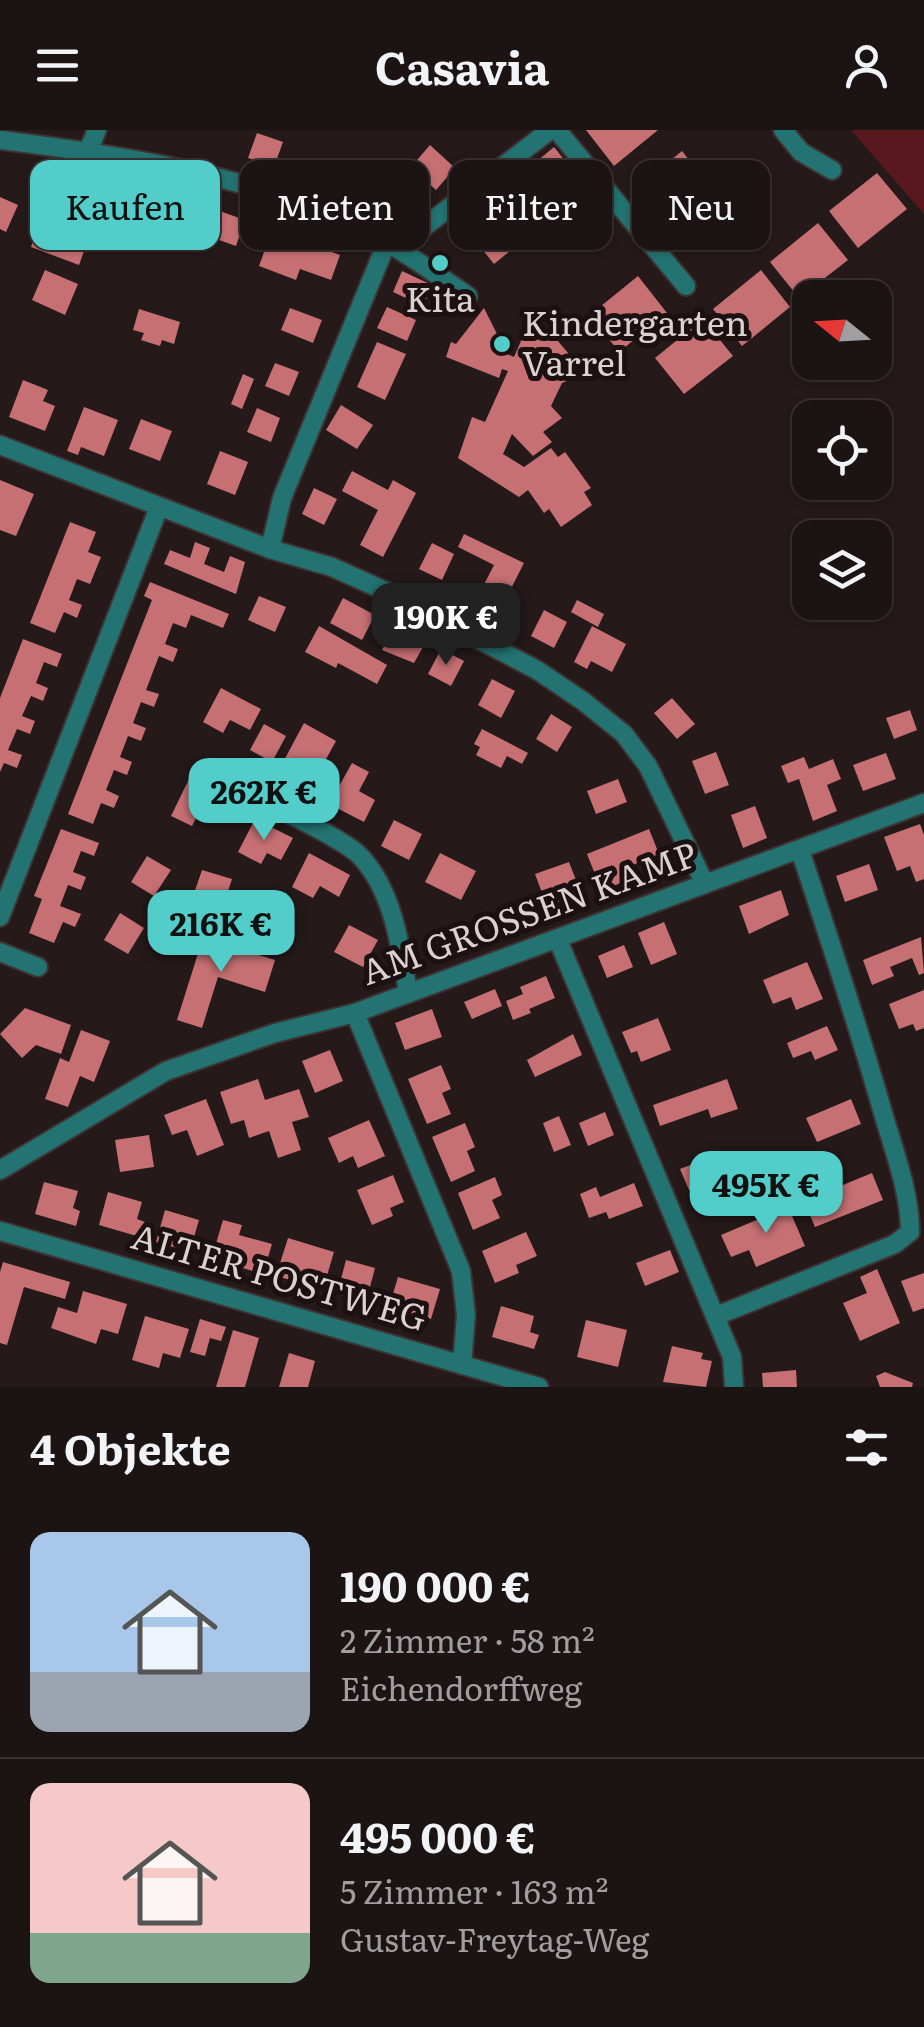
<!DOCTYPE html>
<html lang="de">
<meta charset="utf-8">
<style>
body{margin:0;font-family:Literata,serif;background:#292021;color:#f1f3f6;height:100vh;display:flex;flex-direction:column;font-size:38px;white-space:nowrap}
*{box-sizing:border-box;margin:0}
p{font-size:32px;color:#a09ea0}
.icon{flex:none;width:55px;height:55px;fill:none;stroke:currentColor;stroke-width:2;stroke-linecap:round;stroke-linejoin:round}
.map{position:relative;height:1257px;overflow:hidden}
.details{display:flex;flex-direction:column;background:#1c1313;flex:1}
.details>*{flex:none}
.top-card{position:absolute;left:30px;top:30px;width:865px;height:90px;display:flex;gap:20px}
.needle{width:65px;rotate:288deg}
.controls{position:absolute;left:792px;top:150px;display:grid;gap:20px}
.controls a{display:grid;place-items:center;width:100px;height:100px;border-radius:20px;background:#1c1313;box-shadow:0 2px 8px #0004,0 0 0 2px #3a3233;font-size:50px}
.price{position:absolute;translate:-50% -85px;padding:0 22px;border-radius:20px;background:#53cdc9;color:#111;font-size:32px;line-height:65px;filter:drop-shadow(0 2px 5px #0008)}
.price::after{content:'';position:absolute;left:50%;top:60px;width:30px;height:22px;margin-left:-15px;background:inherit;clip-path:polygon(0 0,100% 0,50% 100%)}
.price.current{background:#222;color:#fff}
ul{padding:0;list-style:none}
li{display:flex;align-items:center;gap:30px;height:250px;padding:0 30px}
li+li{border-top:2px solid #3a3233}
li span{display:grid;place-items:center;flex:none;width:280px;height:200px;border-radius:20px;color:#555}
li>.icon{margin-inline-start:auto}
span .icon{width:120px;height:120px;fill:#fffc;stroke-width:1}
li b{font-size:42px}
h2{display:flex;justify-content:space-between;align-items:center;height:120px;padding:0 30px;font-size:42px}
.chip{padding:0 35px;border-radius:20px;background:#1c1313;box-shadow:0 2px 8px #0004,0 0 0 2px #3a3233;font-size:35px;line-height:90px}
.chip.current{background:#53cdc9;color:#111}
header{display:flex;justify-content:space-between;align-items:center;height:130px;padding:0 30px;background:#1c1313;font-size:45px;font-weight:700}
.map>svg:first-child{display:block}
.green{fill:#59181e}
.building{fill:#c67073}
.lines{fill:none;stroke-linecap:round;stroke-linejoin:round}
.minor-casing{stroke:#3e3333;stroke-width:22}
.minor{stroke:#227371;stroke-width:18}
.poi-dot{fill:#53cdc9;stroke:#1c1010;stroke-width:4}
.labels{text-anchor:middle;stroke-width:10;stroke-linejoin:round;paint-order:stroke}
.poi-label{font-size:35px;fill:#dad1d1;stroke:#1c1010}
.street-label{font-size:35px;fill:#dad1d1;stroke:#1c1010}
</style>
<header><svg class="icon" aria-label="menu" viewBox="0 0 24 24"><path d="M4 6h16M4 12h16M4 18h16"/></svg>Casavia<svg class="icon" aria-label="person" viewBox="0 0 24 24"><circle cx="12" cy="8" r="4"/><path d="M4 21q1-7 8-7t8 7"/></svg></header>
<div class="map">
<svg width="924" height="1257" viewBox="0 0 924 1257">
<rect width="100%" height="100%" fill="#251919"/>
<path class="green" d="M 851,0 L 924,0 L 924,84 Z"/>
<g class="building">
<path d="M 586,0 L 658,0 L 614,36 Z"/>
<path d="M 257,3 L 283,12 L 274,37 L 248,28 Z"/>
<path d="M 430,15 L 455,38 L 436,60 L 411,37 Z"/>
<path d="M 554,17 L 583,53 L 548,81 L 519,46 Z"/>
<path d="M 682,21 L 711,58 L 663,96 L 634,60 Z"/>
<path d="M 332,29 L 363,42 L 353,66 L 322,53 Z"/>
<path d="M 55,38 L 95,53 L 84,82 L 44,67 Z"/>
<path d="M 877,43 L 907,79 L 858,118 L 829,81 Z"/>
<path d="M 513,59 L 542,95 L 494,134 L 465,98 Z"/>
<path d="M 156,66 L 188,79 L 179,102 L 161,95 L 156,107 L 142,101 Z"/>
<path d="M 0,67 L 18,75 L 6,102 L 0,99 Z"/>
<path d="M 214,79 L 245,90 L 236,116 L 205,105 Z"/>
<path d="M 41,87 L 90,105 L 79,135 L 31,117 Z"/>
<path d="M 297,92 L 315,99 L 310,114 L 340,125 L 331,150 L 300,139 L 296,150 L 259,136 L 268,111 L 287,117 Z"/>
<path d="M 818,93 L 848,130 L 799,168 L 770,132 Z"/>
<path d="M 45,140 L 78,154 L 65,185 L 32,170 Z"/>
<path d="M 761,140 L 790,177 L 742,216 L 713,179 Z"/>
<path d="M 402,141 L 432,155 L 423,176 L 393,162 Z"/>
<path d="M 638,146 L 667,183 L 619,222 L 590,185 Z"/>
<path d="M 387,177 L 416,190 L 407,211 L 377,198 Z"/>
<path d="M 290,178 L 322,190 L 313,213 L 281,200 Z"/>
<path d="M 484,178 L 507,224 L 514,227 L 528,195 L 552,204 L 568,223 L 574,248 L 562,253 L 551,276 L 562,288 L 543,302 L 552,312 L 533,326 L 512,304 L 503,324 L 524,337 L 551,318 L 558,327 L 565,322 L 591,358 L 584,362 L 592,375 L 561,397 L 549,379 L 544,383 L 528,360 L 519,367 L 458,328 L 472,287 L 485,292 L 508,241 L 502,239 L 499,248 L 446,227 L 451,212 L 456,214 Z"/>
<path d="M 139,179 L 180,192 L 174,214 L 162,210 L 160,216 L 141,210 L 144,203 L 133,200 Z"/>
<path d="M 703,189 L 733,226 L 684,264 L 655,228 Z"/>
<path d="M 377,212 L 406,224 L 385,270 L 357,257 Z"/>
<path d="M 275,233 L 299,242 L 289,266 L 265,256 Z"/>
<path d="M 243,244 L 254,249 L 242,279 L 231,274 Z"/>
<path d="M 23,250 L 48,260 L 43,271 L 55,276 L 45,301 L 9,287 Z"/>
<path d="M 341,275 L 373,295 L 357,319 L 326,300 Z"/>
<path d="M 84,277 L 118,290 L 104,326 L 81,317 L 78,325 L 67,321 Z"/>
<path d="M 257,278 L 280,288 L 271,312 L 247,302 Z"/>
<path d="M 141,289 L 172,301 L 160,331 L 129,319 Z"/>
<path d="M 220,321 L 248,332 L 235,365 L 207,354 Z"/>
<path d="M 352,341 L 388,360 L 393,350 L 416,363 L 383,427 L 360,415 L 378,380 L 342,361 Z"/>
<path d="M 0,350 L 34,364 L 16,406 L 0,400 Z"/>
<path d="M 314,358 L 337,369 L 324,395 L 302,384 Z"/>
<path d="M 70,392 L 96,402 L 88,422 L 101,427 L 90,454 L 77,449 L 69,470 L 82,475 L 77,488 L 64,482 L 55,503 L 30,493 Z"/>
<path d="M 464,404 L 524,433 L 498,484 L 475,472 L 494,435 L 458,417 Z"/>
<path d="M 195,412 L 210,418 L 204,434 L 224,442 L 230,426 L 245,432 L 236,464 L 164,434 L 170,420 L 190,428 Z"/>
<path d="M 432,413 L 454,424 L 442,450 L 419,439 Z"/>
<path d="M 150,452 L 229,484 L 223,498 L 191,485 L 186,498 L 173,493 L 165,514 L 178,519 L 173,532 L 159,526 L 146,560 L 159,564 L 154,577 L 141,572 L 133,593 L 146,598 L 141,611 L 128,606 L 120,627 L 132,632 L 127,645 L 114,640 L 106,660 L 119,666 L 114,678 L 101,673 L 93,694 L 68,684 L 152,470 L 144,466 Z"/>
<path d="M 259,466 L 286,477 L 275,502 L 248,490 Z"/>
<path d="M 343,468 L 375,485 L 362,510 L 330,493 Z"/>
<path d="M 577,470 L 604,484 L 598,497 L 571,482 Z"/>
<path d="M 544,480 L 567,492 L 554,518 L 531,506 Z"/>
<path d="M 319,496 L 387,535 L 377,554 L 338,533 L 336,538 L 305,522 Z"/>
<path d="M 395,496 L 418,508 L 416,513 L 423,517 L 414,533 L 382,520 Z"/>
<path d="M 592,496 L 626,514 L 612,542 L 591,531 L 587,539 L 574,532 Z"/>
<path d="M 23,509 L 62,524 L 57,537 L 44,532 L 36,553 L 48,558 L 43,571 L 31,566 L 22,586 L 35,591 L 30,604 L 17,599 L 8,620 L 22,625 L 17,638 L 4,633 L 0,642 L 0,568 Z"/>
<path d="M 441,519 L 464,531 L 451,556 L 428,544 Z"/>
<path d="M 492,549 L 515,561 L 501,588 L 478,575 Z"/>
<path d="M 221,558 L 261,579 L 250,600 L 230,590 L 223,603 L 203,592 Z"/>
<path d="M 672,568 L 695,594 L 677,609 L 654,583 Z"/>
<path d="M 910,580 L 917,600 L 894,609 L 886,588 Z"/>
<path d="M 551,584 L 572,597 L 557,622 L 536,609 Z"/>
<path d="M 304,593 L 336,611 L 313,653 L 281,636 Z"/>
<path d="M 264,594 L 286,606 L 272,632 L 250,620 Z"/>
<path d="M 482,599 L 528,623 L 522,634 L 507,626 L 501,638 L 476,625 L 480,617 L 474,614 Z"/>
<path d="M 716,622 L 729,655 L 705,664 L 692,631 Z"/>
<path d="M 886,623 L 896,649 L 863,661 L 853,635 Z"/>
<path d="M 804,627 L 809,639 L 833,629 L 841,649 L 827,655 L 837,681 L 813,691 L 799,649 L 788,653 L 781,636 Z"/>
<path d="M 352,633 L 369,642 L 359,661 L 375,670 L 364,692 L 329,674 Z"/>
<path d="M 191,645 L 224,662 L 214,682 L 202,676 L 192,696 L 171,686 Z"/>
<path d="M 618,649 L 627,672 L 596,684 L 587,661 Z"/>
<path d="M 755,676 L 767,708 L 743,718 L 731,685 Z"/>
<path d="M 255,689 L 293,708 L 281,730 L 267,723 L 261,734 L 238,722 Z"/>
<path d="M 394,690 L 422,704 L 409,730 L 381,716 Z"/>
<path d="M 920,694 L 924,705 L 924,749 L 916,752 L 910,736 L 897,741 L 884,707 Z"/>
<path d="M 61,699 L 99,713 L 94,726 L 81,721 L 73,742 L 86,747 L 81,760 L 68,755 L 60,776 L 81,784 L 75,797 L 63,792 L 54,813 L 29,803 L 42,769 L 34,766 Z"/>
<path d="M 649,699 L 659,724 L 630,736 L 635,747 L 611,757 L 606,745 L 597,749 L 587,724 Z"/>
<path d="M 309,723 L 350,745 L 339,767 L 320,756 L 313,768 L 292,757 Z"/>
<path d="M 440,723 L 476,741 L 461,770 L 425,752 Z"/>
<path d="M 147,726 L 171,740 L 154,766 L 131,752 Z"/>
<path d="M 569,732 L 581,763 L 547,776 L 535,744 Z"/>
<path d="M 869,734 L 878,760 L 845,772 L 836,746 Z"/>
<path d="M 202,740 L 232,749 L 221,782 L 191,772 Z"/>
<path d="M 781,760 L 789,785 L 749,804 L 739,776 Z"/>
<path d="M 120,783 L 144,798 L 128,824 L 104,810 Z"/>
<path d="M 664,792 L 677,824 L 651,835 L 638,803 Z"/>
<path d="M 349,795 L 378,810 L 363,837 L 334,822 Z"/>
<path d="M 206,798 L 220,802 L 217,812 L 275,830 L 265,862 L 218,847 L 202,898 L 177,890 Z"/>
<path d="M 921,807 L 924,843 L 919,845 L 912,828 L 890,837 L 894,846 L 872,855 L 863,830 Z"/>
<path d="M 624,815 L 633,837 L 607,848 L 598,826 Z"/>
<path d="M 807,832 L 823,869 L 796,880 L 791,867 L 773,874 L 763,850 Z"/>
<path d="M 546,846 L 555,868 L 529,879 L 531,883 L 513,890 L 506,871 L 523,864 L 520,857 Z"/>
<path d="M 495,859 L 502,876 L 472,889 L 464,872 Z"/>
<path d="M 924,860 L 924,898 L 916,901 L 913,894 L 899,899 L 889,874 Z"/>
<path d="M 25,878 L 71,895 L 61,924 L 36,915 L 22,928 L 0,904 Z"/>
<path d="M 432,879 L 442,907 L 405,920 L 395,893 Z"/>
<path d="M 658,888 L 671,920 L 641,932 L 637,921 L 631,923 L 622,902 Z"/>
<path d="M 827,896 L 838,920 L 815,930 L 811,921 L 793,928 L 787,913 Z"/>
<path d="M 81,900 L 110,911 L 94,952 L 80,946 L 68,977 L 45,969 L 60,928 L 69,932 Z"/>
<path d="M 573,904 L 582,925 L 535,947 L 527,930 Z"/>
<path d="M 330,920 L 343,951 L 315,963 L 302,931 Z"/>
<path d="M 441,935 L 451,959 L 442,963 L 451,984 L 427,994 L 408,949 Z"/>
<path d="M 258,949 L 265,970 L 299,959 L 309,987 L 292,992 L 301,1020 L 278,1028 L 269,1001 L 249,1008 L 244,990 L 231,994 L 220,962 Z"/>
<path d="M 727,949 L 738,979 L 711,988 L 708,979 L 660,996 L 653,975 Z"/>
<path d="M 206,969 L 224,1015 L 197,1026 L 187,1000 L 172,1005 L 164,985 Z"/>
<path d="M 851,969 L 861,994 L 817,1012 L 806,988 Z"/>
<path d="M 605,982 L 614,1005 L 588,1016 L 579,993 Z"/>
<path d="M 559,986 L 571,1015 L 554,1022 L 543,993 Z"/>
<path d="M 369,990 L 385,1026 L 358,1038 L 353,1026 L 339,1033 L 328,1008 Z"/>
<path d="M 465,993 L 475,1017 L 467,1021 L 475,1041 L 451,1052 L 432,1007 Z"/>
<path d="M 149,1005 L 154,1037 L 120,1042 L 115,1010 Z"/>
<path d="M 716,1025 L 725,1046 L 730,1044 L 740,1068 L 711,1080 L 701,1055 L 689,1060 L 680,1039 Z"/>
<path d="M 872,1043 L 883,1070 L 815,1097 L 804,1071 Z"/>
<path d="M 393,1045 L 404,1072 L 390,1078 L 393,1086 L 372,1095 L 357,1060 Z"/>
<path d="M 495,1047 L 502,1065 L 492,1070 L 500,1088 L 473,1100 L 458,1063 Z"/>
<path d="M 44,1052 L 78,1061 L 73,1078 L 80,1081 L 76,1096 L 35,1084 Z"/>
<path d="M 634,1053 L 643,1076 L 609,1089 L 606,1082 L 589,1088 L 580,1064 L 596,1057 L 600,1067 Z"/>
<path d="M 108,1062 L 142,1072 L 137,1089 L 145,1092 L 140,1107 L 99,1095 Z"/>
<path d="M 786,1072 L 805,1116 L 756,1137 L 749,1120 L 731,1127 L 721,1105 L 761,1088 L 759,1083 Z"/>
<path d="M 165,1080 L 199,1090 L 194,1107 L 201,1109 L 197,1124 L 156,1112 Z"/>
<path d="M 223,1090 L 242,1095 L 239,1105 L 272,1114 L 263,1144 L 226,1133 L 229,1121 L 215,1117 Z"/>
<path d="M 526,1102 L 537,1126 L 516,1135 L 519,1143 L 495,1153 L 482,1121 Z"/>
<path d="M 288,1108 L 334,1122 L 323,1159 L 276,1146 Z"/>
<path d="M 670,1120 L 679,1142 L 645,1156 L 636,1133 Z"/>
<path d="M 346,1130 L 375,1138 L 366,1172 L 337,1164 Z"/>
<path d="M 3,1132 L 70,1152 L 65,1169 L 24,1157 L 7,1215 L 0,1213 L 0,1142 Z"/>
<path d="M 877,1139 L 900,1193 L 860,1211 L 843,1173 L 867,1163 L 860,1147 Z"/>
<path d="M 924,1143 L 924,1178 L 913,1182 L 901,1151 Z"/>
<path d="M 398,1147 L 440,1159 L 431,1189 L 389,1177 Z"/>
<path d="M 83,1161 L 127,1174 L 118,1204 L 101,1199 L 96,1214 L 51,1198 L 58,1177 L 77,1183 Z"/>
<path d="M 501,1176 L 534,1186 L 530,1202 L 539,1205 L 534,1219 L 492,1207 Z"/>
<path d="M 145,1186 L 189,1199 L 180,1228 L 163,1223 L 159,1238 L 132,1230 Z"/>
<path d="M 200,1189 L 226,1197 L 221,1211 L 210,1208 L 205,1226 L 190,1222 Z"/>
<path d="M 586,1190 L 627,1200 L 618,1237 L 577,1227 Z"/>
<path d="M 233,1200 L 259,1208 L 245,1257 L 216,1257 Z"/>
<path d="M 672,1216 L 703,1223 L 701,1229 L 712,1231 L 706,1257 L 663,1252 Z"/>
<path d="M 289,1223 L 315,1231 L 308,1257 L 279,1257 Z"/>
<path d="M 796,1240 L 797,1257 L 763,1257 L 762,1243 Z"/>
<path d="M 885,1242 L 913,1253 L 912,1257 L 880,1257 L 876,1246 Z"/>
</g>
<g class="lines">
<defs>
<g id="minor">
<path d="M 557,0 L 686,156"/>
<path d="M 783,0 L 801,22 L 832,40"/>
<path d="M 0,10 C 113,24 231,42 337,87 C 384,107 426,137 468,166"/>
<path d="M 88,21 L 97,0"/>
<path d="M 398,117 L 550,0"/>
<path d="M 0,315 L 270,419 L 332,437 L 394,465 L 537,540 L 583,571 L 624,604 L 648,636 L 705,754"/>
<path d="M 270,419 L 282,368 L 387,112"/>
<path d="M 256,667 C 280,680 343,709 359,725 C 393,759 401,818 408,863"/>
<path d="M 0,787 L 159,377"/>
<path d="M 558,810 L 732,1227 L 734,1257"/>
<path d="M 0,822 L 38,837"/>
<path d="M 355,883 L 461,1141 L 466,1185 L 462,1235"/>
<path d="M 0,1040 L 166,941 L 275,903 L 355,883 L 924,673"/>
<path d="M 0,1101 L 539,1257"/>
<path d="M 716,1186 L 895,1114 L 910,1102 C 910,1062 894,1021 883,983 C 858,895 829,808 800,720"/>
</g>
</defs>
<use href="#minor" class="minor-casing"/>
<use href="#minor" class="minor"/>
</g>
<g class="poi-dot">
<circle cx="440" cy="133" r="10"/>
<circle cx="502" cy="214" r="10"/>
</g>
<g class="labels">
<g class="poi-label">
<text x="440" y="182">Kita</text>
<text x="522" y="206" text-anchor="start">Kindergarten<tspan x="522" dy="40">Varrel</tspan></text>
</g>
<g class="street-label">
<text transform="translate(529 784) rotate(-20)" y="12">AM GROSSEN KAMP</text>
<text transform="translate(279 1148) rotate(16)" y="12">ALTER POSTWEG</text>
</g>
</g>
</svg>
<div class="controls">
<a><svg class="needle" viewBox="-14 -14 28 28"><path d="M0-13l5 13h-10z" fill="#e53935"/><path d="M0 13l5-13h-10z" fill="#a09ea0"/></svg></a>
<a><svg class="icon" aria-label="locate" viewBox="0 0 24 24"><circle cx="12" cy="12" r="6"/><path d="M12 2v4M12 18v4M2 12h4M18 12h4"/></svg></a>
<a><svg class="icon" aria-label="layers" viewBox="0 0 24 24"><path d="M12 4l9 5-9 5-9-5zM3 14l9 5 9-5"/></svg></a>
</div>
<b class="price current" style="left:446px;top:538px">190K €</b>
<b class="price" style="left:264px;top:713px">262K €</b>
<b class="price" style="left:221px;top:845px">216K €</b>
<b class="price" style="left:766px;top:1106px">495K €</b>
<div class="top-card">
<a class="chip current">Kaufen</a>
<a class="chip">Mieten</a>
<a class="chip">Filter</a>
<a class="chip">Neu</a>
</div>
</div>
<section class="details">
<h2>4 Objekte<svg class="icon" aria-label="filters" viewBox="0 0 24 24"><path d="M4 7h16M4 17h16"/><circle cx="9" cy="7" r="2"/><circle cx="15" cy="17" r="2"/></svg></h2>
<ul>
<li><span style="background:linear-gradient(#a9c7e8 70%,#9aa5b1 0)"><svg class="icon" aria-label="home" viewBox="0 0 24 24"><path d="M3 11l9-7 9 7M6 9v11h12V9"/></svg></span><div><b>190 000 €</b><p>2 Zimmer · 58 m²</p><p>Eichendorffweg</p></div></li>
<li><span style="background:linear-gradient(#f6c9c9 75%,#7fa58c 0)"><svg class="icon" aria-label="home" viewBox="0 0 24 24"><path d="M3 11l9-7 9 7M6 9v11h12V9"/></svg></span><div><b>495 000 €</b><p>5 Zimmer · 163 m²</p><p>Gustav-Freytag-Weg</p></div></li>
</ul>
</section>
